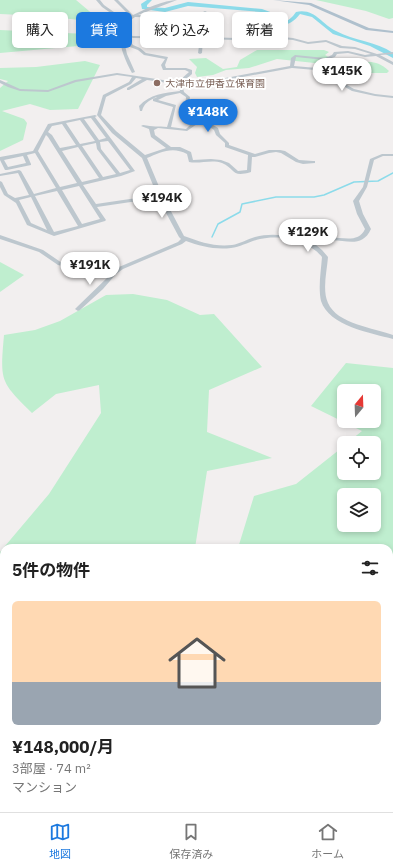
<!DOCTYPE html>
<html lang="ja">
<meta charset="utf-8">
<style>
body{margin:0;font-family:"IBM Plex Sans","Noto Sans JP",sans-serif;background:#f6f6f6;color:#222;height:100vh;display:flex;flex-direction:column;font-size:15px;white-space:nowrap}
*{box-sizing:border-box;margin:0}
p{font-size:13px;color:#767676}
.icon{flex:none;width:22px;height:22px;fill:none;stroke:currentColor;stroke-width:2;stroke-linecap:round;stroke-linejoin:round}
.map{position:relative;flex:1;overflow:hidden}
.side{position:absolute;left:0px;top:544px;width:393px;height:268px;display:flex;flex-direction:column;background:#fff;border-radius:12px 12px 0 0;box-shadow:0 2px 6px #0003}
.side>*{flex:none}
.hud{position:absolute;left:12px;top:12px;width:369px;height:36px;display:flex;gap:8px}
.needle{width:26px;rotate:19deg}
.buttons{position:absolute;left:337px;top:384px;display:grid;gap:8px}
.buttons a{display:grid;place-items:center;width:44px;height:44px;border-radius:6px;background:#fff;box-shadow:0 2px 6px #0003;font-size:20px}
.price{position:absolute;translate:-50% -34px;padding:0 9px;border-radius:14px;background:#fff;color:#222;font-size:13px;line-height:26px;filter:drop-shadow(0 1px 2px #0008)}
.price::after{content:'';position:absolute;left:50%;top:24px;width:12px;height:9px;margin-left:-6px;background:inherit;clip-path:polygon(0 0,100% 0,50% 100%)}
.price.selected{background:#1c79df;color:#fff}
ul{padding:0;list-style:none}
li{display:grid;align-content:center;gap:8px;height:212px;padding:0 12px}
li span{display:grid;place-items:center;height:124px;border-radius:6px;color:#555}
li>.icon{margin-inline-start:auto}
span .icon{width:72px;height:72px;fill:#fffc;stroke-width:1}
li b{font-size:17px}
h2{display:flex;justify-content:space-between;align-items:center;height:48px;padding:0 12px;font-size:17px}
.chip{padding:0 14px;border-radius:6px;background:#fff;box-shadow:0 2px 6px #0003;font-size:14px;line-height:36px}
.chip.selected{background:#1c79df;color:#fff}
.dock{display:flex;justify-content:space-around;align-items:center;height:56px;border-top:1px solid #e0e0e0;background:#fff;font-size:11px;color:#767676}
.dock a{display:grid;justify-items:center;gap:2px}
.dock .selected{color:#1c79df}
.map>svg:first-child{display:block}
.green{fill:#bfeecf;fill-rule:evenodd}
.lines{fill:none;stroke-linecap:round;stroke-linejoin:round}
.stream{stroke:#8cdbea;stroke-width:1.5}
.river{fill:#8cdbea;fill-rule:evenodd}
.minor{fill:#bdc7ce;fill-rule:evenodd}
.major{fill:#afc0cd;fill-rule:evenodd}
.education-dot{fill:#8d6e63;stroke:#fff;stroke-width:1.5}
.labels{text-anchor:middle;stroke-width:4;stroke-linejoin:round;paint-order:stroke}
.far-education-label{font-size:10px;fill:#785e54;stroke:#fff;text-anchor:start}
</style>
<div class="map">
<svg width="393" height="812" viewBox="0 0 393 812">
<rect width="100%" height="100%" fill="#f2efef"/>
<g class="green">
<path d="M 0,0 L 76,0 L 95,16 L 97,22 L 44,16 L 0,14 Z"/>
<path d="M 316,0 L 393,0 L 393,18 L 389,19 L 366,11 Z"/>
<path d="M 0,30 L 87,34 L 87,40 L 78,46 L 0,53 Z"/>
<path d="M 257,50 L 324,50 L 329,52 L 325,55 C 330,57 336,62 342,63 C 361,67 371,54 389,71 L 387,73 L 352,73 L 337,70 L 324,64 L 277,59 L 249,68 L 226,70 L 213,75 L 197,77 L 195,73 L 197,67 L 189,59 L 206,58 L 223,69 L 237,67 L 240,60 Z"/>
<path d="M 85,61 L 100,65 L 78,109 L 50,110 L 30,104 L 2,111 L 24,119 L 27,123 L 23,140 L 0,151 L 0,88 L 8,81 L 0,79 L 0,68 L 36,67 Z"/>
<path d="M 0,262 L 24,275 L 0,292 Z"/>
<path d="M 133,294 L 167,300 L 200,315 L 214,314 L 262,367 L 209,390 L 207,432 L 272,458 L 207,471 L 195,548 L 4,548 L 4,808 L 170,808 L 174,812 L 0,812 L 0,552 L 49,494 L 101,413 L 99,385 L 56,394 L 32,413 C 0,381 0,382 4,335 L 35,330 L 60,321 L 106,295 Z"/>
<path d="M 346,363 L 393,368 L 393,812 L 243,812 L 243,808 L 389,808 L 389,548 L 238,548 L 254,496 L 296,484 L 344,446 L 344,473 L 374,473 L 374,443 L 347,443 L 362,431 L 311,406 ZM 344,391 L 374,391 L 374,421 L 344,421 ZM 344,495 L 374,495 L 374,525 L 344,525 Z"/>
</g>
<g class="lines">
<path class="stream" d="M 212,237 L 218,224 L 240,212 L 242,204 L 276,197 L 314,197 L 324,195 L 354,182 L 378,181 L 393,173"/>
<path class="river" d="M 147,0 L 152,0 L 147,5 L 147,7 L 165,8 L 188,2 L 262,9 L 273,13 L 277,21 C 286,24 291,19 296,12 C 315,8 321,24 336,31 C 354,41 376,41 393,53 L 393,58 L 370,46 L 333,34 L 312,17 L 300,14 C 292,24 285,27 273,23 L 269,15 L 261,12 L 188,6 L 165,12 L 142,9 L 141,4 Z"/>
<path class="minor" d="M 96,0 L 100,0 L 104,5 L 121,17 L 121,28 L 125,21 L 131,17 L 114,0 L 118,0 L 133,15 C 145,9 164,0 177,0 L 138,15 L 203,17 L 203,12 L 205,11 L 207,12 L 204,37 L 236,38 L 262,35 L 293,38 L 308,42 L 326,40 L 342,46 L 355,47 L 377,54 L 393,52 L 393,54 L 380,55 L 393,62 L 393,65 L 376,56 L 365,57 L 348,53 L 337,54 L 335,57 L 325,60 L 296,57 L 294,66 L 317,68 L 354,89 L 375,94 L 393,96 L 393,98 L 375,96 L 352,91 L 315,70 L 292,68 L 183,88 L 184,92 L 190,97 L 188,107 L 192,112 L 218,128 L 220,134 L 229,143 L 229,145 L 255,154 L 269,150 L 280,150 L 285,151 L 299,160 L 313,161 L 315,161 L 315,163 L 303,164 L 296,162 L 281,153 L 276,152 L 269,153 L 255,157 L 252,157 L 251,172 C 231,178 236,169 222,163 C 212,159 200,164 189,162 L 187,154 C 173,146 160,152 147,158 L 163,196 L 184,236 C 200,242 215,247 232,245 C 240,244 247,239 255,237 C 273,232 296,236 313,243 C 330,229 356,249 365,229 L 357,214 L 353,201 L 363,187 L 370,159 L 382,154 L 393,154 L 393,156 L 383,156 L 374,160 L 367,187 L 359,201 L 363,214 L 371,229 C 361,251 342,237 325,241 C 322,241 319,244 316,245 L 322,250 L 328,257 C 327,271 322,290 328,303 C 337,324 374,328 393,335 L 393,339 C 371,333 329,326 321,301 C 318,287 321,271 322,257 C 310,241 280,234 260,239 C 250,241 241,247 231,248 C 215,250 200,246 186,241 L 182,244 L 123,269 L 116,274 L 103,289 L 80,310 L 78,311 L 75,309 L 76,308 L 110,275 L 94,274 L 58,265 L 39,252 L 0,239 L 0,235 L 43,250 L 62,263 L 94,270 L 113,271 L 119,267 L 178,242 L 181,239 L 179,237 L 158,198 L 97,207 L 106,220 L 105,221 L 54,236 L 27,225 L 16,203 L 4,195 L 0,187 L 0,181 L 2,182 L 8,194 L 15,198 L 29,195 L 18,173 L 0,176 L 0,174 L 19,170 L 21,171 L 34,194 L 56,188 L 35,153 L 27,155 L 31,164 L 31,165 L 7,170 L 5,170 L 0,160 L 0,157 L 33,151 L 48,124 L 95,115 L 97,116 L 95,117 L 135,171 L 121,176 L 83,185 L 96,204 L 157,195 L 142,158 L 112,133 L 97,115 L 103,95 L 129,82 L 132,77 L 117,75 L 76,82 L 48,92 L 20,91 L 8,87 L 0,83 L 0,80 L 20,89 L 48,90 L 75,80 L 117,73 L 163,80 L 179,85 L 180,80 L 189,72 L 185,70 L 163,70 L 161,65 L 165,59 L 144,55 L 138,50 L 130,47 L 123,37 L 127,54 L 135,72 L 132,73 C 125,60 119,46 120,33 L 117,32 L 118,18 L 102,7 ZM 135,17 L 202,19 L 200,37 L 133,36 L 123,34 C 124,26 129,21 135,17 ZM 126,36 L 133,38 L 200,39 L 198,53 L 200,54 L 202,53 L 203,39 L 236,40 L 262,37 L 293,40 L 308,44 L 326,42 L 340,48 L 355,49 L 371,54 L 365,55 L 348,51 L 334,52 L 332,55 L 325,58 L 295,55 L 291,58 L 290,66 L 183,86 L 184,81 L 192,74 L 192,70 L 186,68 L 166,68 L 165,65 L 168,57 L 146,53 L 140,48 L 133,45 ZM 136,78 L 142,79 L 127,88 L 127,90 L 129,90 L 147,80 L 162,82 L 179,87 L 180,91 C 164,93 150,94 139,106 L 140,111 L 142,111 C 144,103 149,101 156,97 L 157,97 L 153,99 L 153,101 L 173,107 L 167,127 C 158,126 153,127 143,125 L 141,126 L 149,129 L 151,137 L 166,148 L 145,155 L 116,131 L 101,115 L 106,97 L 131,84 ZM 180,93 L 186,97 L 185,108 L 190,114 L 200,121 L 193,122 L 186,129 L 171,127 L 176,105 L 158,100 L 166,96 ZM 91,118 L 106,138 L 99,140 L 84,119 ZM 80,120 L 95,141 L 80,144 L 66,123 ZM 203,122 L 214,130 L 216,135 L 225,143 L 225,147 L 248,155 L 247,170 L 238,171 L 229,163 L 221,160 L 211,159 L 193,160 L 191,152 L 180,147 L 171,147 L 155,135 L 154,130 L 158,128 L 187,131 L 197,124 ZM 62,124 L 76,145 L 60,148 L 52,135 L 48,132 L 52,126 ZM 46,135 L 48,137 L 77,183 L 60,187 L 38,151 ZM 108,141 L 130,170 L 120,173 L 101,149 L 100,142 ZM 96,143 L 97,149 L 116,174 L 103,177 L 82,146 ZM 78,147 L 99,178 L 82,182 L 62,151 ZM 23,156 L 26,163 L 8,167 L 4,160 ZM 79,186 L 100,219 L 82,224 L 62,190 ZM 57,191 L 78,226 L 54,232 L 35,196 ZM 31,197 L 47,230 L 31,223 L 19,200 Z"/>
<path class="major" d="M 273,0 L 311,3 L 369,28 L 393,31 L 393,33 L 366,30 L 309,5 Z"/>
</g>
<circle class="education-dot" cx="157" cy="83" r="4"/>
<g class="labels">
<g class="far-education-label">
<text x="165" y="87">大津市立伊香立保育園</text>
</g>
</g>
</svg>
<div class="buttons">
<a><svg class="needle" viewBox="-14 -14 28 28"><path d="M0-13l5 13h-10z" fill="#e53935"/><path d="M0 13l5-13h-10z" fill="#767676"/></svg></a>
<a><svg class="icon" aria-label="locate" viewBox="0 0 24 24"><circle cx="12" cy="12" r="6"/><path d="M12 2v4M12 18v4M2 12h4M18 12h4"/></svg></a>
<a><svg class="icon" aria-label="layers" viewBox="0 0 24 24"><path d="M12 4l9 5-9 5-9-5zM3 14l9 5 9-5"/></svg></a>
</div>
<b class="price" style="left:342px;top:92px">¥145K</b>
<b class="price selected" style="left:208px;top:133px">¥148K</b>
<b class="price" style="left:162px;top:219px">¥194K</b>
<b class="price" style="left:308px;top:253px">¥129K</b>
<b class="price" style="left:90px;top:286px">¥191K</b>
<div class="hud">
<a class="chip">購入</a>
<a class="chip selected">賃貸</a>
<a class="chip">絞り込み</a>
<a class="chip">新着</a>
</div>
<section class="side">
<h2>5件の物件<svg class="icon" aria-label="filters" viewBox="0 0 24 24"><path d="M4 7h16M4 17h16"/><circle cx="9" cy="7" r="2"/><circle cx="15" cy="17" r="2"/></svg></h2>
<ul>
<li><span style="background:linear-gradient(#ffd9b3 65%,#9aa5b1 0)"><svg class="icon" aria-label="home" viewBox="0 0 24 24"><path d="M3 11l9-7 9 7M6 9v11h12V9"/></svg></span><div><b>¥148,000/月</b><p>3部屋 · 74 m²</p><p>マンション</p></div></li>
</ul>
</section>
</div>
<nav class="dock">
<a class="selected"><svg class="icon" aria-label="map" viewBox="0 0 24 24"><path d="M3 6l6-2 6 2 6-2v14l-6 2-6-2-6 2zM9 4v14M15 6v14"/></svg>地図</a>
<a><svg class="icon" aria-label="saved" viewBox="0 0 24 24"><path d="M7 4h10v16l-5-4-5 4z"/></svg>保存済み</a>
<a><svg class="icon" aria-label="home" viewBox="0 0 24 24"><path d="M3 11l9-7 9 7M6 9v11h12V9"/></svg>ホーム</a>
</nav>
